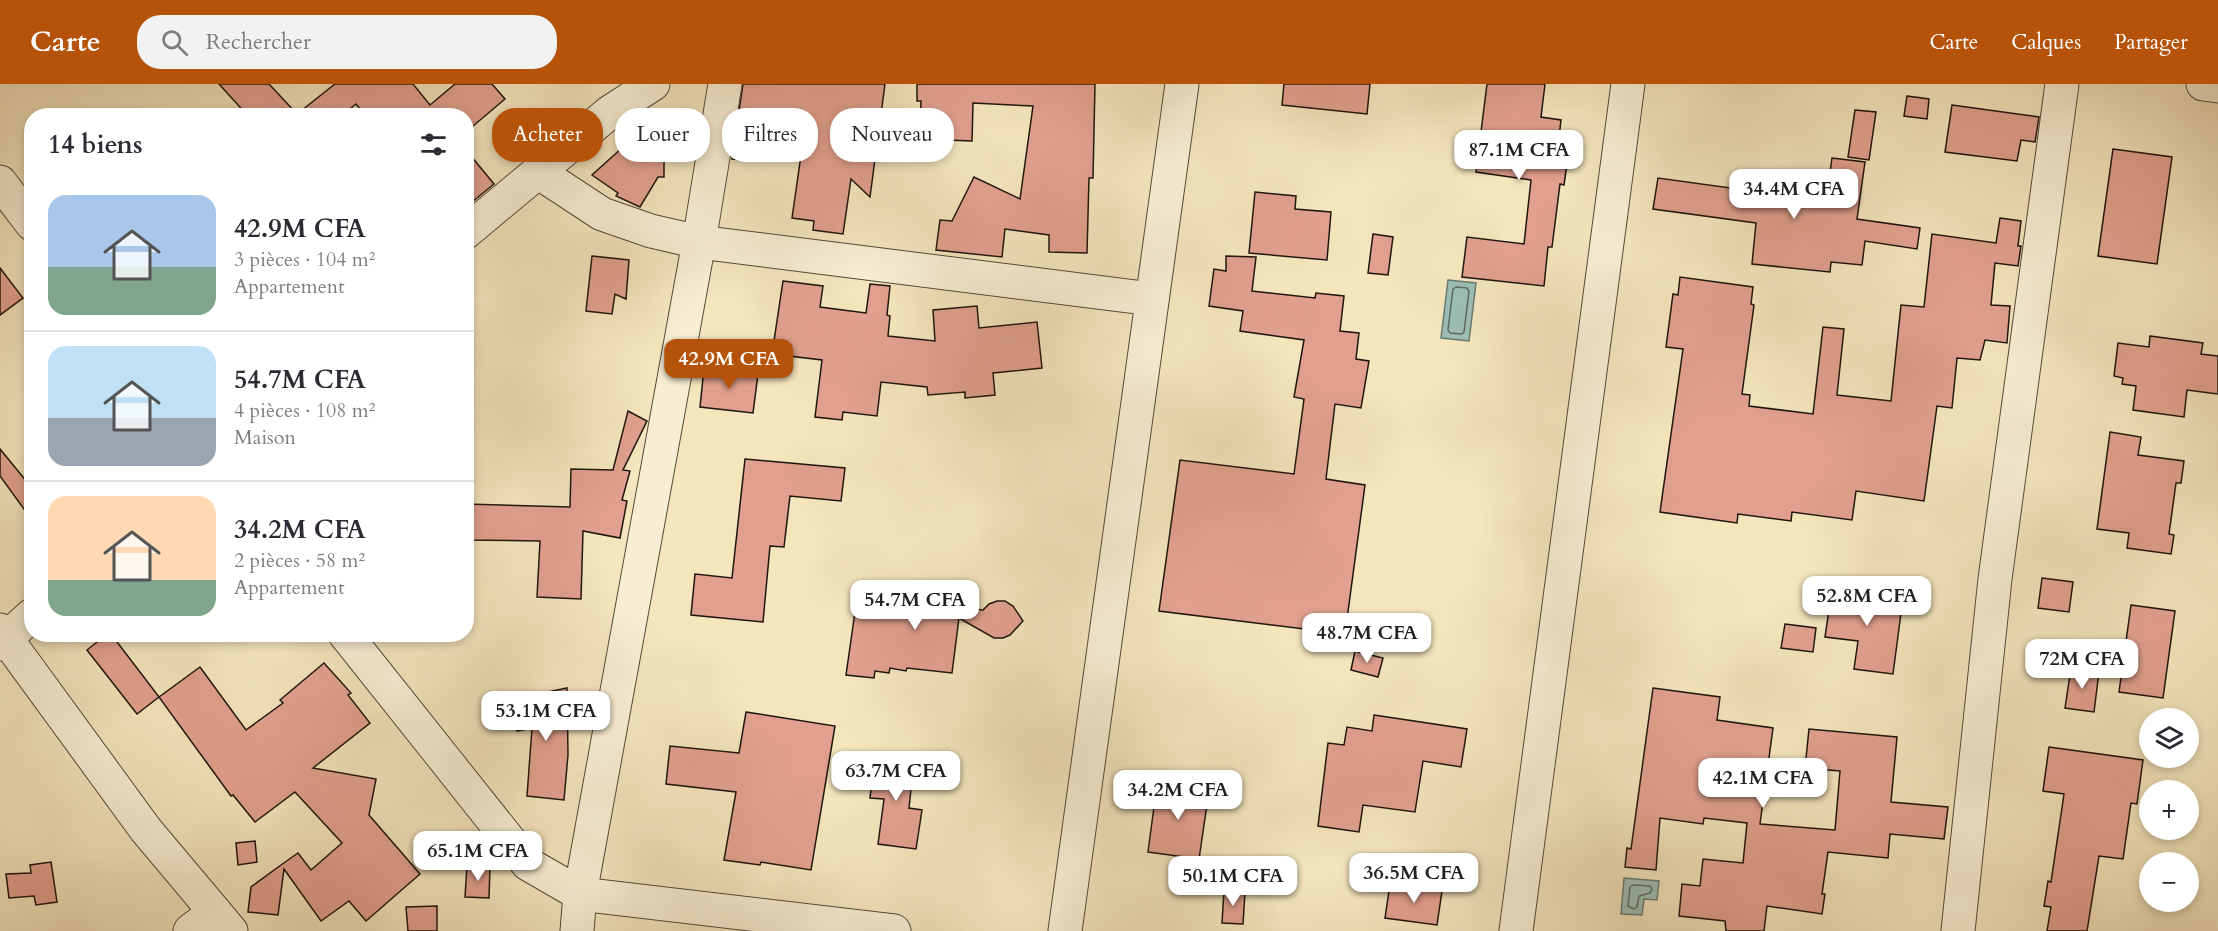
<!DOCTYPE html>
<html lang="fr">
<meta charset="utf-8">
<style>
body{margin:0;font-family:Cardo,serif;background:#f2f2f3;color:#2b2b33;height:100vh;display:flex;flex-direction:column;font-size:22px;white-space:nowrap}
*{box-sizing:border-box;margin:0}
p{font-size:20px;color:#7c7c81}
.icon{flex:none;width:33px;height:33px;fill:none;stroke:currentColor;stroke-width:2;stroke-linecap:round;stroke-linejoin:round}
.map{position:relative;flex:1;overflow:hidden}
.panel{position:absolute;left:24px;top:24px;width:450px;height:534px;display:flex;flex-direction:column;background:#fff;border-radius:24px;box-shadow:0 3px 9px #0003}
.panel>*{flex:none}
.top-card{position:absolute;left:492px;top:24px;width:570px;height:54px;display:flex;gap:12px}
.controls{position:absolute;left:2139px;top:624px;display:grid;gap:12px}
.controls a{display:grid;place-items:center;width:60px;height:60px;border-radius:50%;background:#fff;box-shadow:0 3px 9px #0003;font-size:30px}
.price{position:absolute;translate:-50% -51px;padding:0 14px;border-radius:12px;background:#fff;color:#222;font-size:20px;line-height:39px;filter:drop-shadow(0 2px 3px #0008)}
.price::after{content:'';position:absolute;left:50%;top:36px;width:18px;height:14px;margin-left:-9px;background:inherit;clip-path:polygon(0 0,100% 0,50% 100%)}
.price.selected{background:#b45309;color:#fff}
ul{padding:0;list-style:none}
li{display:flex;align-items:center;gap:18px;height:150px;padding:0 24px}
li+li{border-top:2px solid #e1e1e2}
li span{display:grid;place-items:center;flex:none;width:168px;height:120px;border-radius:18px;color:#555}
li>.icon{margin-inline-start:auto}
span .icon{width:72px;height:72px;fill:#fffc;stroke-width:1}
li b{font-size:26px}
h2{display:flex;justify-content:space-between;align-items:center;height:72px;padding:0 24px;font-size:26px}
.tag{padding:0 21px;border-radius:24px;background:#fff;box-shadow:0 3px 9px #0003;font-size:21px;line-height:54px}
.tag.selected{background:#b45309;color:#fff}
header{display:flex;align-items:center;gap:36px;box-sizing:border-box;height:84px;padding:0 30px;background:#b45309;color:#fff}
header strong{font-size:28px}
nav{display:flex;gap:33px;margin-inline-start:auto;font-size:21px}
.search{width:420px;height:54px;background:#f2f2f3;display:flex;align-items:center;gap:15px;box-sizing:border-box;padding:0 21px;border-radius:24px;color:#7c7c81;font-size:22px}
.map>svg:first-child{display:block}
.water{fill:#9cbeb5;stroke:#697a72;stroke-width:1.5}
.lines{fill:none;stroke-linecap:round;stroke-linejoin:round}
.shore{stroke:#5c6a61;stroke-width:1.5}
.building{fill:#e1a08f;stroke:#1d150d;stroke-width:1.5}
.minor-casing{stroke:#534939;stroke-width:35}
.minor{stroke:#f8eed4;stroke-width:33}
</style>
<header>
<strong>Carte</strong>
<div class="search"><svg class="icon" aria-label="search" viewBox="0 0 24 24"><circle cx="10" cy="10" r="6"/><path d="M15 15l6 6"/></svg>Rechercher</div>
<nav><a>Carte</a><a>Calques</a><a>Partager</a></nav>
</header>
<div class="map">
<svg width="2218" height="847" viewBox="0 0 2218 847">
<rect width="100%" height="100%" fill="#f4e5bd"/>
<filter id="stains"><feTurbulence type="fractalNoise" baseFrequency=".00333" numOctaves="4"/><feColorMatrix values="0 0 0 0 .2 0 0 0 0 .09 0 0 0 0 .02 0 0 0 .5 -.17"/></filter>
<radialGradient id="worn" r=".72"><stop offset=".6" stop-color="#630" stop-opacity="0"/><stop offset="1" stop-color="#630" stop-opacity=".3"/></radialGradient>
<g class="water">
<path d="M 1448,196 L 1476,199 L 1469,257 L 1441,254 Z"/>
<path d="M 1624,794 L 1659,797 L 1657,816 L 1644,815 L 1642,831 L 1621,830 Z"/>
</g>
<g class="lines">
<g class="shore">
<path d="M 1456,203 L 1467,204 L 1469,207 L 1464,248 L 1462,250 L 1450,249 L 1448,246 L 1453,205 Z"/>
<path d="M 1633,801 L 1650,802 L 1652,805 L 1650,809 L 1639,812 L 1637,823 L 1634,825 L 1628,822 L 1630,803 Z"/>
</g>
</g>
<g class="building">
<path d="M 219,0 L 269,0 L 297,30 L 335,0 L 413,0 L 430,21 L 455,0 L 492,0 L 505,15 L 466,48 L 466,32 L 366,32 L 356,20 L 341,32 L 248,32 Z"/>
<path d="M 743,0 L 885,0 L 870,113 L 851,95 L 843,150 L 813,146 L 814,137 L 792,134 L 801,71 L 755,67 L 754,77 L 732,75 Z"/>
<path d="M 917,0 L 1095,0 L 1093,94 L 1089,94 L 1087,169 L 1049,168 L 1049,151 L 1005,145 L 1002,173 L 936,166 L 940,136 L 952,137 L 974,93 L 1020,115 L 1033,22 L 973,19 L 972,57 L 920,55 L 921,17 L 917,17 Z"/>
<path d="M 1284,0 L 1370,0 L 1367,30 L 1282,21 Z"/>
<path d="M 1487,0 L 1545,0 L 1541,33 L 1561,36 L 1558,63 L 1569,65 L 1564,101 L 1560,100 L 1552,163 L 1548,163 L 1544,202 L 1462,193 L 1467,153 L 1524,160 L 1531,96 L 1476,88 Z"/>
<path d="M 1907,12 L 1929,15 L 1927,35 L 1904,32 Z"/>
<path d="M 1952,21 L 2039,33 L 2035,58 L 2021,56 L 2017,77 L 1945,68 Z"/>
<path d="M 1855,26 L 1876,28 L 1869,76 L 1848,73 Z"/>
<path d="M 652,37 L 664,51 L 664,93 L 658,93 L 640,123 L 616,112 L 618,109 L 592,91 Z"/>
<path d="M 2113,65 L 2172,73 L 2157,180 L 2098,172 Z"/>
<path d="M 466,66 L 494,100 L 466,123 Z"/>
<path d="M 1832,74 L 1865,78 L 1857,135 L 1920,144 L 1917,165 L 1865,157 L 1862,181 L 1831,178 L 1830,188 L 1752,180 L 1756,139 L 1653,125 L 1658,94 L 1826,117 Z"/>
<path d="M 1255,108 L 1296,112 L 1295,125 L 1331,128 L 1327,176 L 1249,169 Z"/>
<path d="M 2000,134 L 2021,137 L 2018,162 L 2021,162 L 2018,182 L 1995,179 L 1991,221 L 2010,222 L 2007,259 L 1985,256 L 1980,276 L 1957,274 L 1952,324 L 1937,322 L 1924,417 L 1856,407 L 1852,436 L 1792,428 L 1791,437 L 1738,430 L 1737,439 L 1660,428 L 1683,265 L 1666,263 L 1673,210 L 1678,211 L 1680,193 L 1753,203 L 1751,220 L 1754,221 L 1742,310 L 1750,311 L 1749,322 L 1813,330 L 1823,243 L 1844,245 L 1837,311 L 1891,317 L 1901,221 L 1924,223 L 1932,150 L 1996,159 Z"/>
<path d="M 1373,150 L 1393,153 L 1388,191 L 1368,189 Z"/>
<path d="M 592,172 L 629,176 L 626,215 L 615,210 L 612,230 L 586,227 Z"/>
<path d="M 1226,172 L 1256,173 L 1252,207 L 1315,214 L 1316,209 L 1344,212 L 1340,247 L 1359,249 L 1356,275 L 1369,277 L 1361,324 L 1335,320 L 1326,395 L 1365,401 L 1345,550 L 1159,527 L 1180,376 L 1294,390 L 1304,315 L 1294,313 L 1304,256 L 1240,247 L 1243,227 L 1209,222 L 1214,185 L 1226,187 Z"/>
<path d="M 0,184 L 23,214 L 0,231 Z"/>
<path d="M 783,197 L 823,202 L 820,223 L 866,229 L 870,200 L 890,202 L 887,231 L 890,232 L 888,252 L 935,257 L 933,226 L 977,222 L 979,244 L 1037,238 L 1042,284 L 993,289 L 995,311 L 965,314 L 965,308 L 928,311 L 927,303 L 881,298 L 877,332 L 843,328 L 842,336 L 815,333 L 822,276 L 772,270 Z"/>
<path d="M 2150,252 L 2203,259 L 2201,270 L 2218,272 L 2218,310 L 2187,306 L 2184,333 L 2133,326 L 2136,302 L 2122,300 L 2123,294 L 2114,292 L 2118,259 L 2149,263 Z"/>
<path d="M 704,284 L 758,290 L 753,329 L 700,323 Z"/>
<path d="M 628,327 L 647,337 L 623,386 L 630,387 L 622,416 L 627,417 L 620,454 L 583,447 L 581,515 L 537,513 L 540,457 L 466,456 L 466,420 L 570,423 L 571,385 L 613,386 Z"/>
<path d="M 2110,348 L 2141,353 L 2138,371 L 2184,377 L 2181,399 L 2176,399 L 2169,450 L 2174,451 L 2171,470 L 2127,464 L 2129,449 L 2097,445 Z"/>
<path d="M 0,365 L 32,404 L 32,436 L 0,392 Z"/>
<path d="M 745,375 L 845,384 L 841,417 L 790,412 L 784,463 L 770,462 L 763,538 L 691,531 L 695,490 L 732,494 Z"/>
<path d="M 2042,494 L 2073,498 L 2069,528 L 2038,524 Z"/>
<path d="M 859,500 L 892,505 L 892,500 L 918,504 L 916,520 L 983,526 L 989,520 L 997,517 L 1005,517 L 1013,522 L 1023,537 L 1010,551 L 1003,554 L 994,554 L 959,534 L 952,589 L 907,584 L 906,587 L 890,584 L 889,589 L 875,587 L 874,594 L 846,591 Z"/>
<path d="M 1832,505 L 1903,514 L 1893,590 L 1854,585 L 1858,557 L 1825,553 Z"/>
<path d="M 2131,521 L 2175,527 L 2163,614 L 2119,608 Z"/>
<path d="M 1785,540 L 1816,544 L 1813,568 L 1781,564 Z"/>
<path d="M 107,550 L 111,550 L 159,613 L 200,583 L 246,646 L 283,619 L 280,616 L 324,579 L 351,609 L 348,611 L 370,639 L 313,684 L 376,695 L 369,731 L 420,790 L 366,837 L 349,817 L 321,837 L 284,785 L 278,831 L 248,828 L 251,803 L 281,781 L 298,769 L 311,786 L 342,759 L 295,708 L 255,738 L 233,711 L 231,712 L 159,613 L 137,630 L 87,566 Z"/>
<path d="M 1355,567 L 1383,574 L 1378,593 L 1351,586 Z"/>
<path d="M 2071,584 L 2099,588 L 2094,628 L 2065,624 Z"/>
<path d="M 567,604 L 568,671 L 564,716 L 527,712 L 532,644 L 517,647 L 519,614 Z"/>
<path d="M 1653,604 L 1720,613 L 1717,636 L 1773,644 L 1760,740 L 1835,746 L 1840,687 L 1805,684 L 1809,645 L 1897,653 L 1891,718 L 1948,723 L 1944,755 L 1890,750 L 1888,774 L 1828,768 L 1822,810 L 1825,810 L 1822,830 L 1767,822 L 1764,847 L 1726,847 L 1725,837 L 1679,832 L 1682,800 L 1700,802 L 1703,775 L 1743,779 L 1747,739 L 1704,734 L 1703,740 L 1660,734 L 1656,786 L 1625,783 L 1627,764 L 1631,765 Z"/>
<path d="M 746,628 L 835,642 L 811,786 L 761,778 L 760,781 L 724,776 L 736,708 L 666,700 L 670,662 L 739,669 Z"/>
<path d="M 1374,631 L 1467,645 L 1461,683 L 1423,677 L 1415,728 L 1363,721 L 1359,748 L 1318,742 L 1328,659 L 1344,661 L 1347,643 L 1372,647 Z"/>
<path d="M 2049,663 L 2143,676 L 2137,720 L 2131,719 L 2123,775 L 2099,772 L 2087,847 L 2047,847 L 2051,823 L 2044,822 L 2048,797 L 2051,798 L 2064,710 L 2043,707 Z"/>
<path d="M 875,672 L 914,677 L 909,724 L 922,726 L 916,765 L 878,760 L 884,715 L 870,714 Z"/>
<path d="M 1157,700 L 1209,707 L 1199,775 L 1148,768 Z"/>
<path d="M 255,757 L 257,778 L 238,781 L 236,759 Z"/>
<path d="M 51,778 L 57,818 L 36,821 L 34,812 L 9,814 L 6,790 L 31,789 L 30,781 Z"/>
<path d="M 467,781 L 490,782 L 489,814 L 465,813 Z"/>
<path d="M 1390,800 L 1442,807 L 1437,841 L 1385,834 Z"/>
<path d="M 1224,806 L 1245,808 L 1243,840 L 1222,839 Z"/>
<path d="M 437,822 L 437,847 L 408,847 L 406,823 Z"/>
</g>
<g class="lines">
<defs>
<g id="minor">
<path d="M 2203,0 L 2218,2"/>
<path d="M 538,88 L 602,130 L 651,147 L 699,158 L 725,0"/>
<path d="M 0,98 L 32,140"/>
<path d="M 466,148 L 610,28 L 653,0"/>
<path d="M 0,546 L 146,746 L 231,847"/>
<path d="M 345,550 L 528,780 L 580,810 L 894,847"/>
<path d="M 0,560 L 32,531"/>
<path d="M 190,847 L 215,828"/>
<path d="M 577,847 L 580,810 L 699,158 L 1152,215"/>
<path d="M 1065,847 L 1182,0"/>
<path d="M 1516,847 L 1628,0"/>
<path d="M 1958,847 L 1995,495 L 2062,0"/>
</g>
</defs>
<use href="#minor" class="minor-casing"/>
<use href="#minor" class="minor"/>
</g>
<rect width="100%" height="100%" filter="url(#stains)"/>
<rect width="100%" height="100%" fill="url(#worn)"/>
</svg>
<div class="controls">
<a><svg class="icon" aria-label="layers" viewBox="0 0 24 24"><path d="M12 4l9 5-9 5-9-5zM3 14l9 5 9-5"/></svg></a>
<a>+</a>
<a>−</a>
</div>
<b class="price" style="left:1519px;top:97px">87.1M CFA</b>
<b class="price" style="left:1794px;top:136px">34.4M CFA</b>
<b class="price selected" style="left:729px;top:306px">42.9M CFA</b>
<b class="price" style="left:1867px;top:543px">52.8M CFA</b>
<b class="price" style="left:915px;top:547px">54.7M CFA</b>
<b class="price" style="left:1367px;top:580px">48.7M CFA</b>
<b class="price" style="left:2082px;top:606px">72M CFA</b>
<b class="price" style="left:546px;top:658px">53.1M CFA</b>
<b class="price" style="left:896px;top:718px">63.7M CFA</b>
<b class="price" style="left:1763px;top:725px">42.1M CFA</b>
<b class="price" style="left:1178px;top:737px">34.2M CFA</b>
<b class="price" style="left:478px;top:798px">65.1M CFA</b>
<b class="price" style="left:1414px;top:820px">36.5M CFA</b>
<b class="price" style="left:1233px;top:823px">50.1M CFA</b>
<div class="top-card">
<a class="tag selected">Acheter</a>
<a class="tag">Louer</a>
<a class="tag">Filtres</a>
<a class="tag">Nouveau</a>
</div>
<section class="panel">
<h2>14 biens<svg class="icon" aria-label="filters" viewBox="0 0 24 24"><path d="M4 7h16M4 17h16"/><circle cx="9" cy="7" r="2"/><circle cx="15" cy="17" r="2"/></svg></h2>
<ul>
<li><span style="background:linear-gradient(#a9c7e8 60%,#7fa58c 0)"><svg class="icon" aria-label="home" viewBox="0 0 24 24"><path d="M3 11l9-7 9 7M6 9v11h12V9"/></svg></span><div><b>42.9M CFA</b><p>3 pièces · 104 m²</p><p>Appartement</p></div></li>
<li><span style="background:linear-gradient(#bfe0f5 60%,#9aa5b1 0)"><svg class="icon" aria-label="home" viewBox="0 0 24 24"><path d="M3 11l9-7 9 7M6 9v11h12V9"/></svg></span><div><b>54.7M CFA</b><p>4 pièces · 108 m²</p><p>Maison</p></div></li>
<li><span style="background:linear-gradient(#ffd9b3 70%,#7fa58c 0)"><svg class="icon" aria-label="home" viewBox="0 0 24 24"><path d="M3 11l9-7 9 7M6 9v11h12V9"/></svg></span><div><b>34.2M CFA</b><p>2 pièces · 58 m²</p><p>Appartement</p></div></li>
</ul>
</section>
</div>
